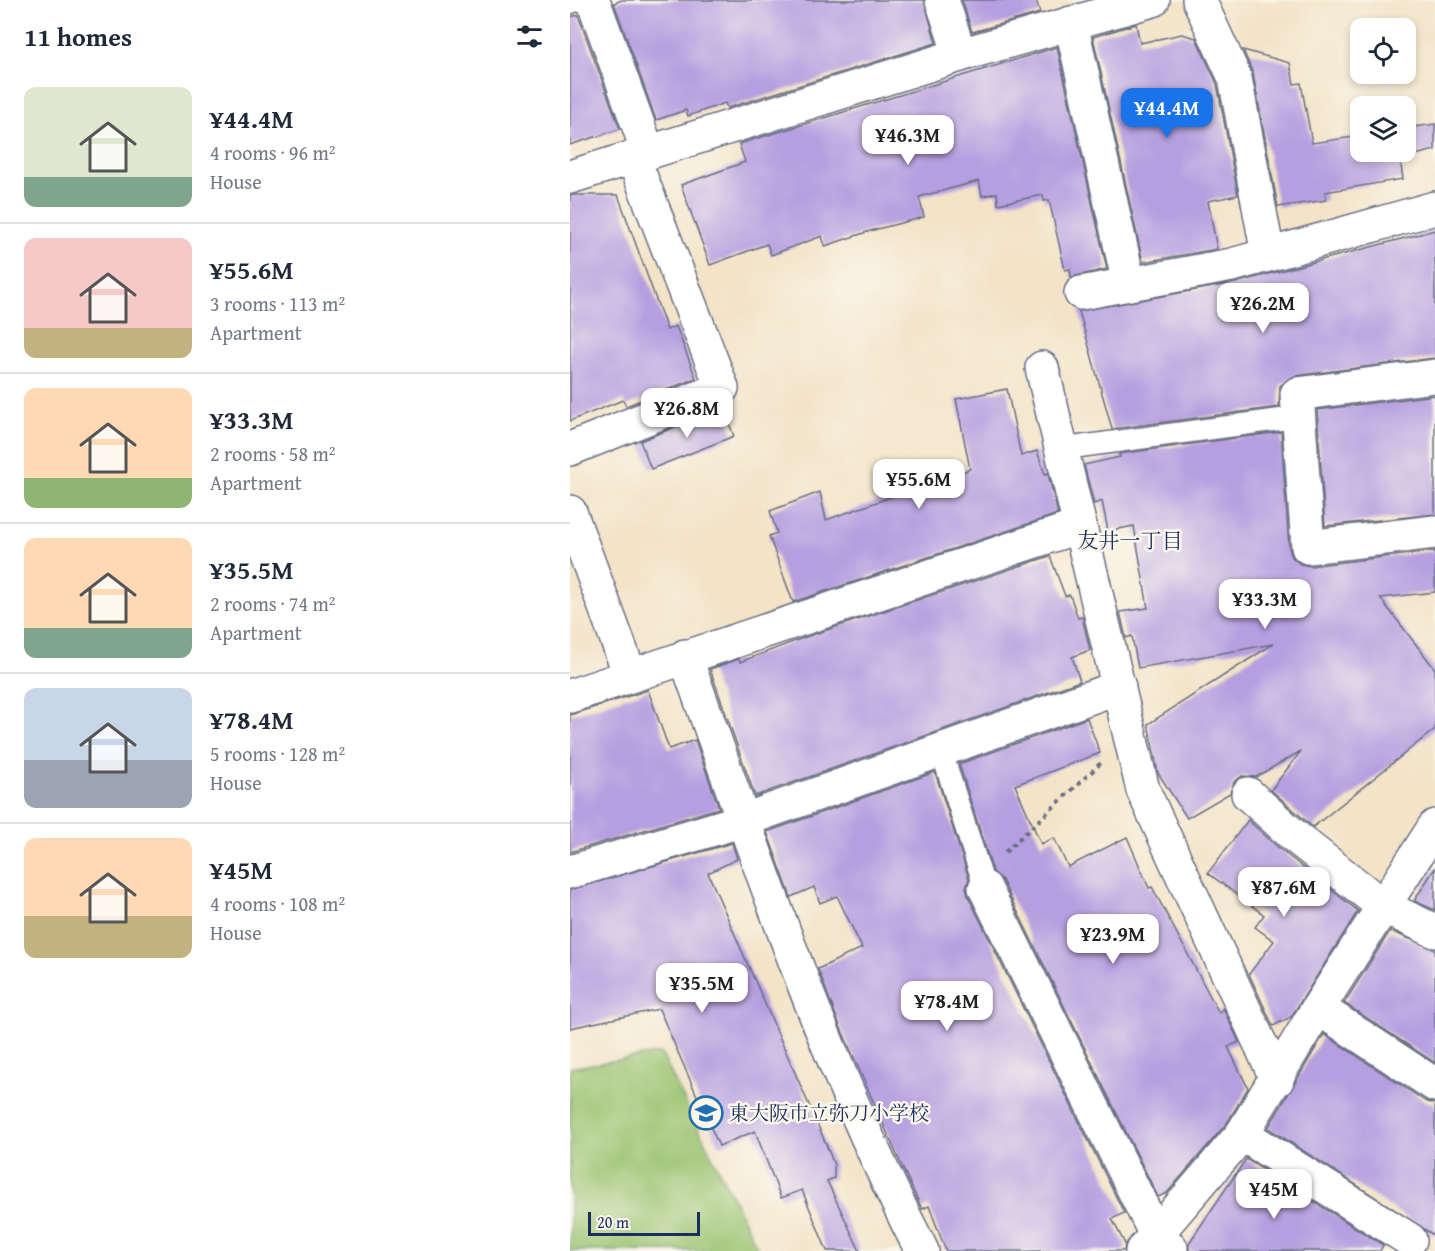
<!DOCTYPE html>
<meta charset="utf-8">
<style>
body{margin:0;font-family:"Gentium Book Plus","Noto Serif JP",serif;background:#f2f2f3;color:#1f2937;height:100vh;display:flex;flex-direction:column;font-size:22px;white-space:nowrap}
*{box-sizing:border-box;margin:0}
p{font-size:20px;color:#747a83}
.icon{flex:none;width:33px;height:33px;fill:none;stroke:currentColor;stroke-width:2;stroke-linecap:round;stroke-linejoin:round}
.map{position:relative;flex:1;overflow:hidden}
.details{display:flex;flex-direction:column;background:#fff;width:570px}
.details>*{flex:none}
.fabs{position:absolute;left:780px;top:18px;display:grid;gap:12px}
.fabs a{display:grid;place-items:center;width:66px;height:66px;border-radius:12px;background:#fff;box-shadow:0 3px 9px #0003;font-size:30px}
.scale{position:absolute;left:18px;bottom:15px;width:112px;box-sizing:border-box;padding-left:6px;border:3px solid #1b2f5e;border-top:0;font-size:16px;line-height:21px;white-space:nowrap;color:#1b2f5e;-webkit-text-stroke:4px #fbf7ec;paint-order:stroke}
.price{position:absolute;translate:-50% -51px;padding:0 14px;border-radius:12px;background:#fff;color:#222;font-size:20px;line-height:39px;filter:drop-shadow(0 2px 3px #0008)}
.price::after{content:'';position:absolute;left:50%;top:36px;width:18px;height:14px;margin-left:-9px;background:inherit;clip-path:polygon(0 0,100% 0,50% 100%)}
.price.active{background:#1a73e8;color:#fff}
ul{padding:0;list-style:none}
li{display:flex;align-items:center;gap:18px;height:150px;padding:0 24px}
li+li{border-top:2px solid #e0e1e3}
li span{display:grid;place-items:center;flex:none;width:168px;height:120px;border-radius:12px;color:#555}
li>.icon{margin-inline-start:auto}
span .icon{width:72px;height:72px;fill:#fffc;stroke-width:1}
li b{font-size:26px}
h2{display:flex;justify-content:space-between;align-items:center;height:72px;padding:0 24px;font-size:26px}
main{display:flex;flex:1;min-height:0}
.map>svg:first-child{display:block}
.green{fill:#9ac36f;stroke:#5a7966;stroke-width:1.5}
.building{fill:#b69fe0}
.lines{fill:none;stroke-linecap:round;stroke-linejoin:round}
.lane-casing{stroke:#676e83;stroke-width:24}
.street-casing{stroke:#676e83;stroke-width:36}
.path{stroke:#676e83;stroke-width:4;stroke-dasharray:4.5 4.5;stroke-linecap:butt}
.lane{stroke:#fff;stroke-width:21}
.street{stroke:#fff;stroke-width:33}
.labels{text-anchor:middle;stroke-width:5;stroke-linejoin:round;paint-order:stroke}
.poi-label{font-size:20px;fill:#1b2f5e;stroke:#fbf7ec;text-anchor:start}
.neighbourhood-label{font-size:21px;fill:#1b2f5e;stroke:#fbf7ec}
</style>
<main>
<section class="details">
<h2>11 homes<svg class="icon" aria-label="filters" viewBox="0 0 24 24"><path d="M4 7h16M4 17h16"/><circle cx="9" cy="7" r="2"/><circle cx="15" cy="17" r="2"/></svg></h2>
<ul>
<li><span style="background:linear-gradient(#dfe7d0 75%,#7fa58c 0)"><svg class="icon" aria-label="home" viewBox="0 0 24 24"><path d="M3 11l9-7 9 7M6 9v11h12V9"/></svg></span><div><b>¥44.4M</b><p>4 rooms · 96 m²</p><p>House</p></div></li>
<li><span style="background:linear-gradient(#f6c9c9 75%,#c2b280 0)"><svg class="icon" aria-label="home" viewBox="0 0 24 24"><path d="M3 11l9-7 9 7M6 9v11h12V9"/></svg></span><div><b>¥55.6M</b><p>3 rooms · 113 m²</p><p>Apartment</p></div></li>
<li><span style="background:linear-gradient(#ffd9b3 75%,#8fb573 0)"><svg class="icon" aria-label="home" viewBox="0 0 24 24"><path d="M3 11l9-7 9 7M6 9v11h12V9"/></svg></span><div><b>¥33.3M</b><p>2 rooms · 58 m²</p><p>Apartment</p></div></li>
<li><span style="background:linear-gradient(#ffd9b3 75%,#7fa58c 0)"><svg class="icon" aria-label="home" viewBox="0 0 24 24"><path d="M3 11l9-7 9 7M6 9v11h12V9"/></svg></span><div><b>¥35.5M</b><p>2 rooms · 74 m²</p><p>Apartment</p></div></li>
<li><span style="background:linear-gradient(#c9d6e8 60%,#9aa5b1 0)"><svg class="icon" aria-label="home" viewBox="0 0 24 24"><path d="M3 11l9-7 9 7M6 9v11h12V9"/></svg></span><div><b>¥78.4M</b><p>5 rooms · 128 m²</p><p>House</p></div></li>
<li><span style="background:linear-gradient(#ffd9b3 65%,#c2b280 0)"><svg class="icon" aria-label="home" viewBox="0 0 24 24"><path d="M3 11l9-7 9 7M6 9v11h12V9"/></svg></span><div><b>¥45M</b><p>4 rooms · 108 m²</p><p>House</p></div></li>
</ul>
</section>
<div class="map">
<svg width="865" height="1251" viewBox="0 0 865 1251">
<rect width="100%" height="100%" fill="#fbf7ec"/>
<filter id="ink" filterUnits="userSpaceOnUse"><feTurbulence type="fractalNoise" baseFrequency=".0167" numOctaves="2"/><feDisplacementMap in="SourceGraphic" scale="12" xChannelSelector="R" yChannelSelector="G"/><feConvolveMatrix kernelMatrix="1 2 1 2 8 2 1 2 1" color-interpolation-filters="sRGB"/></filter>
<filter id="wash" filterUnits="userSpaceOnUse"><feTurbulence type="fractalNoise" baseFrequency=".008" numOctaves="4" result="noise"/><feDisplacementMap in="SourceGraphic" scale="24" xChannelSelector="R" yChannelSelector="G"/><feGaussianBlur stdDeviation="1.35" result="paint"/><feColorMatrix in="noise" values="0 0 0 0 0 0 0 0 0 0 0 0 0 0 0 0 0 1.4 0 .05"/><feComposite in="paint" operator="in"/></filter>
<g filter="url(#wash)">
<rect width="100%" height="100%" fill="#f3e3c7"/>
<path class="green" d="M 91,1053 L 189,1251 L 0,1251 L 0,1068 Z"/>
<g id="blocks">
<g class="building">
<path d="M 52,0 L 354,0 L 366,43 L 157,108 L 155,103 L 118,116 L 116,110 L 86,120 L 44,3 Z"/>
<path d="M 392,0 L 466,0 L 470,13 L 402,32 Z"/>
<path d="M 8,15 L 50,129 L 0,145 L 0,17 Z"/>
<path d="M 566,24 L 570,43 L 612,34 L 626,38 L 647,84 L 668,195 L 638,201 L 647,249 L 573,262 L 523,37 Z"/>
<path d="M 487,47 L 537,269 L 501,277 L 500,269 L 495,270 L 479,200 L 474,201 L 473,195 L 428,204 L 427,193 L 412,196 L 409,181 L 349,197 L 354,217 L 300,231 L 255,246 L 252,236 L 201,255 L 197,244 L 140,265 L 111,185 L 175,162 L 169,144 Z"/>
<path d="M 673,50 L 720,63 L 724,84 L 731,83 L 742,143 L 790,136 L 790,152 L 836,152 L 836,128 L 865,124 L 865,150 L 830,159 L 833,179 L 755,192 L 756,200 L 708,207 L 683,74 Z"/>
<path d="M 0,195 L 48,195 L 97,330 L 106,326 L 126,378 L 56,406 L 53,400 L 0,421 Z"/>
<path d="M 865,230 L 865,358 L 724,376 L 710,386 L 709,407 L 542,429 L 509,311 L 665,283 Z"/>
<path d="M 437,389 L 451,456 L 467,451 L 475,474 L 478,473 L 488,514 L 223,602 L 199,536 L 207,533 L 200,511 L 250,492 L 256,520 L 400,469 L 386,399 Z"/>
<path d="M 865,395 L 865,514 L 755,526 L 747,410 Z"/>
<path d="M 153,408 L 164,436 L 81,469 L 70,441 Z"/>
<path d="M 711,432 L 719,548 L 722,557 L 730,564 L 740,566 L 865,551 L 865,592 L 810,598 L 865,669 L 865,729 L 743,827 L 701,790 L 731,751 L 686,777 L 672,776 L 664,782 L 660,793 L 617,818 L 588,773 L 578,724 L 703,644 L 568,668 L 562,636 L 556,638 L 550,612 L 578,608 L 564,526 L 538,531 L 532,501 L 524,504 L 514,465 L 550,457 L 549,454 Z"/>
<path d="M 480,556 L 495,596 L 500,595 L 508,618 L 512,617 L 520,650 L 502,657 L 510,681 L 185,796 L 140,669 L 169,659 L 170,662 L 236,637 Z"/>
<path d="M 78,690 L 99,749 L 125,740 L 149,808 L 0,852 L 0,715 Z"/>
<path d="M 517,718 L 530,753 L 445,785 L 471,844 L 484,838 L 498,867 L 557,837 L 579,888 L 582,887 L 649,1013 L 653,1008 L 669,1042 L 658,1047 L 678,1088 L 657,1123 L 597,1193 L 588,1197 L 432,880 L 423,872 L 389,764 Z"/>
<path d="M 365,772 L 399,879 L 396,887 L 398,896 L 554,1213 L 542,1219 L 555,1244 L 554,1251 L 376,1251 L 359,1206 L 352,1209 L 334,1171 L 270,1026 L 248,969 L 292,948 L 267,896 L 250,903 L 244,887 L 221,897 L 197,832 Z"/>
<path d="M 678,820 L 711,850 L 788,911 L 721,1017 L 703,1026 L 679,974 L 704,941 L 685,927 L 694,915 L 638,873 Z"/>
<path d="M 162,843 L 167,859 L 138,873 L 256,1144 L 264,1165 L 264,1178 L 257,1181 L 290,1251 L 257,1251 L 232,1190 L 211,1198 L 185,1131 L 149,1146 L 89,1009 L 0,1028 L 0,890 Z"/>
<path d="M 865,868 L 865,910 L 844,901 Z"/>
<path d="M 820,931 L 865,949 L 865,1063 L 774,1003 Z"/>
<path d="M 754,1034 L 855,1101 L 865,1104 L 865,1236 L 698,1128 Z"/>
<path d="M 676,1159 L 813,1245 L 810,1251 L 619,1251 L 619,1243 Z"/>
</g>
</g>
</g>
<g filter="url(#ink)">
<use href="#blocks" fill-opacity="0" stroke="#676e83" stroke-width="1.5"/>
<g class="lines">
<defs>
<g id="lane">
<path d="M 0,3 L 8,0"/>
<path d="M 491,449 L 729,417"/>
<path d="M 371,750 L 415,888"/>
</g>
<g id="street">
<path d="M 23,0 L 78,152"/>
<path d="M 372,0 L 390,55"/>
<path d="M 629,0 L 665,78 L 698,255"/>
<path d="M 501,23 L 559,284"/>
<path d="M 0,177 L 390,55 L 583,0"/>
<path d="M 511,293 L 662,265 L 865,208"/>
<path d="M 472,368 L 573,790 L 707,1080"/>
<path d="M 865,376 L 727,394 L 738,547 L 865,532"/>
<path d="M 0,449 L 152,388 L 63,157"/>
<path d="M 0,512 L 60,675"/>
<path d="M 115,656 C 187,857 254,1062 352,1251"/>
<path d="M 0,696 L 510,526"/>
<path d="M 678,794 L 723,835 L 814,907 L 865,931"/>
<path d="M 0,872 L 174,820 L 549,687"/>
<path d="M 415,888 L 587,1237 L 601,1248"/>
<path d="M 748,1008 L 865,1085"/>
<path d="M 672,1134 L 840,1240"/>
<path d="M 572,1251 L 672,1134 L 748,1008 L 865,826"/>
</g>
</defs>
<use href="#lane" class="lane-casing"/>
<use href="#street" class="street-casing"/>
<path class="path" d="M 435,852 L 531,763"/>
<use href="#lane" class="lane"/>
<use href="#street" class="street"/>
</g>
</g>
<defs>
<symbol id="school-ring" viewBox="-11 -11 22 22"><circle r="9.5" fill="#fbf7ec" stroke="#1f6fb2" stroke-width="1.5"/><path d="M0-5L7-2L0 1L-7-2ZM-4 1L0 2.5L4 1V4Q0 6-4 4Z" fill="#1f6fb2"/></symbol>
</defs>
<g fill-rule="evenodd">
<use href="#school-ring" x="117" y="1094" width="38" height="38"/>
</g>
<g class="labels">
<g class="poi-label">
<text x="159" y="1120">東大阪市立弥刀小学校</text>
</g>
<g class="neighbourhood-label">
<text x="560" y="548">友井一丁目</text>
</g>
</g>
</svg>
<div class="fabs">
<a><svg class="icon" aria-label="locate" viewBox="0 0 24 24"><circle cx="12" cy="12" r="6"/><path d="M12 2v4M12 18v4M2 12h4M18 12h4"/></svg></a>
<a><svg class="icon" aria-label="layers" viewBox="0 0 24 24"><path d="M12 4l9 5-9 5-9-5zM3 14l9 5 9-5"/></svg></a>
</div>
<div class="scale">20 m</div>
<b class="price active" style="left:597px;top:139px">¥44.4M</b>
<b class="price" style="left:338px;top:166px">¥46.3M</b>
<b class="price" style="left:693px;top:334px">¥26.2M</b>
<b class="price" style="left:117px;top:439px">¥26.8M</b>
<b class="price" style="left:349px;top:510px">¥55.6M</b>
<b class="price" style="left:695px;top:630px">¥33.3M</b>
<b class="price" style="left:714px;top:918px">¥87.6M</b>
<b class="price" style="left:543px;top:965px">¥23.9M</b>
<b class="price" style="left:132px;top:1014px">¥35.5M</b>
<b class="price" style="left:377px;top:1032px">¥78.4M</b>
<b class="price" style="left:704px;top:1220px">¥45M</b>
</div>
</main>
